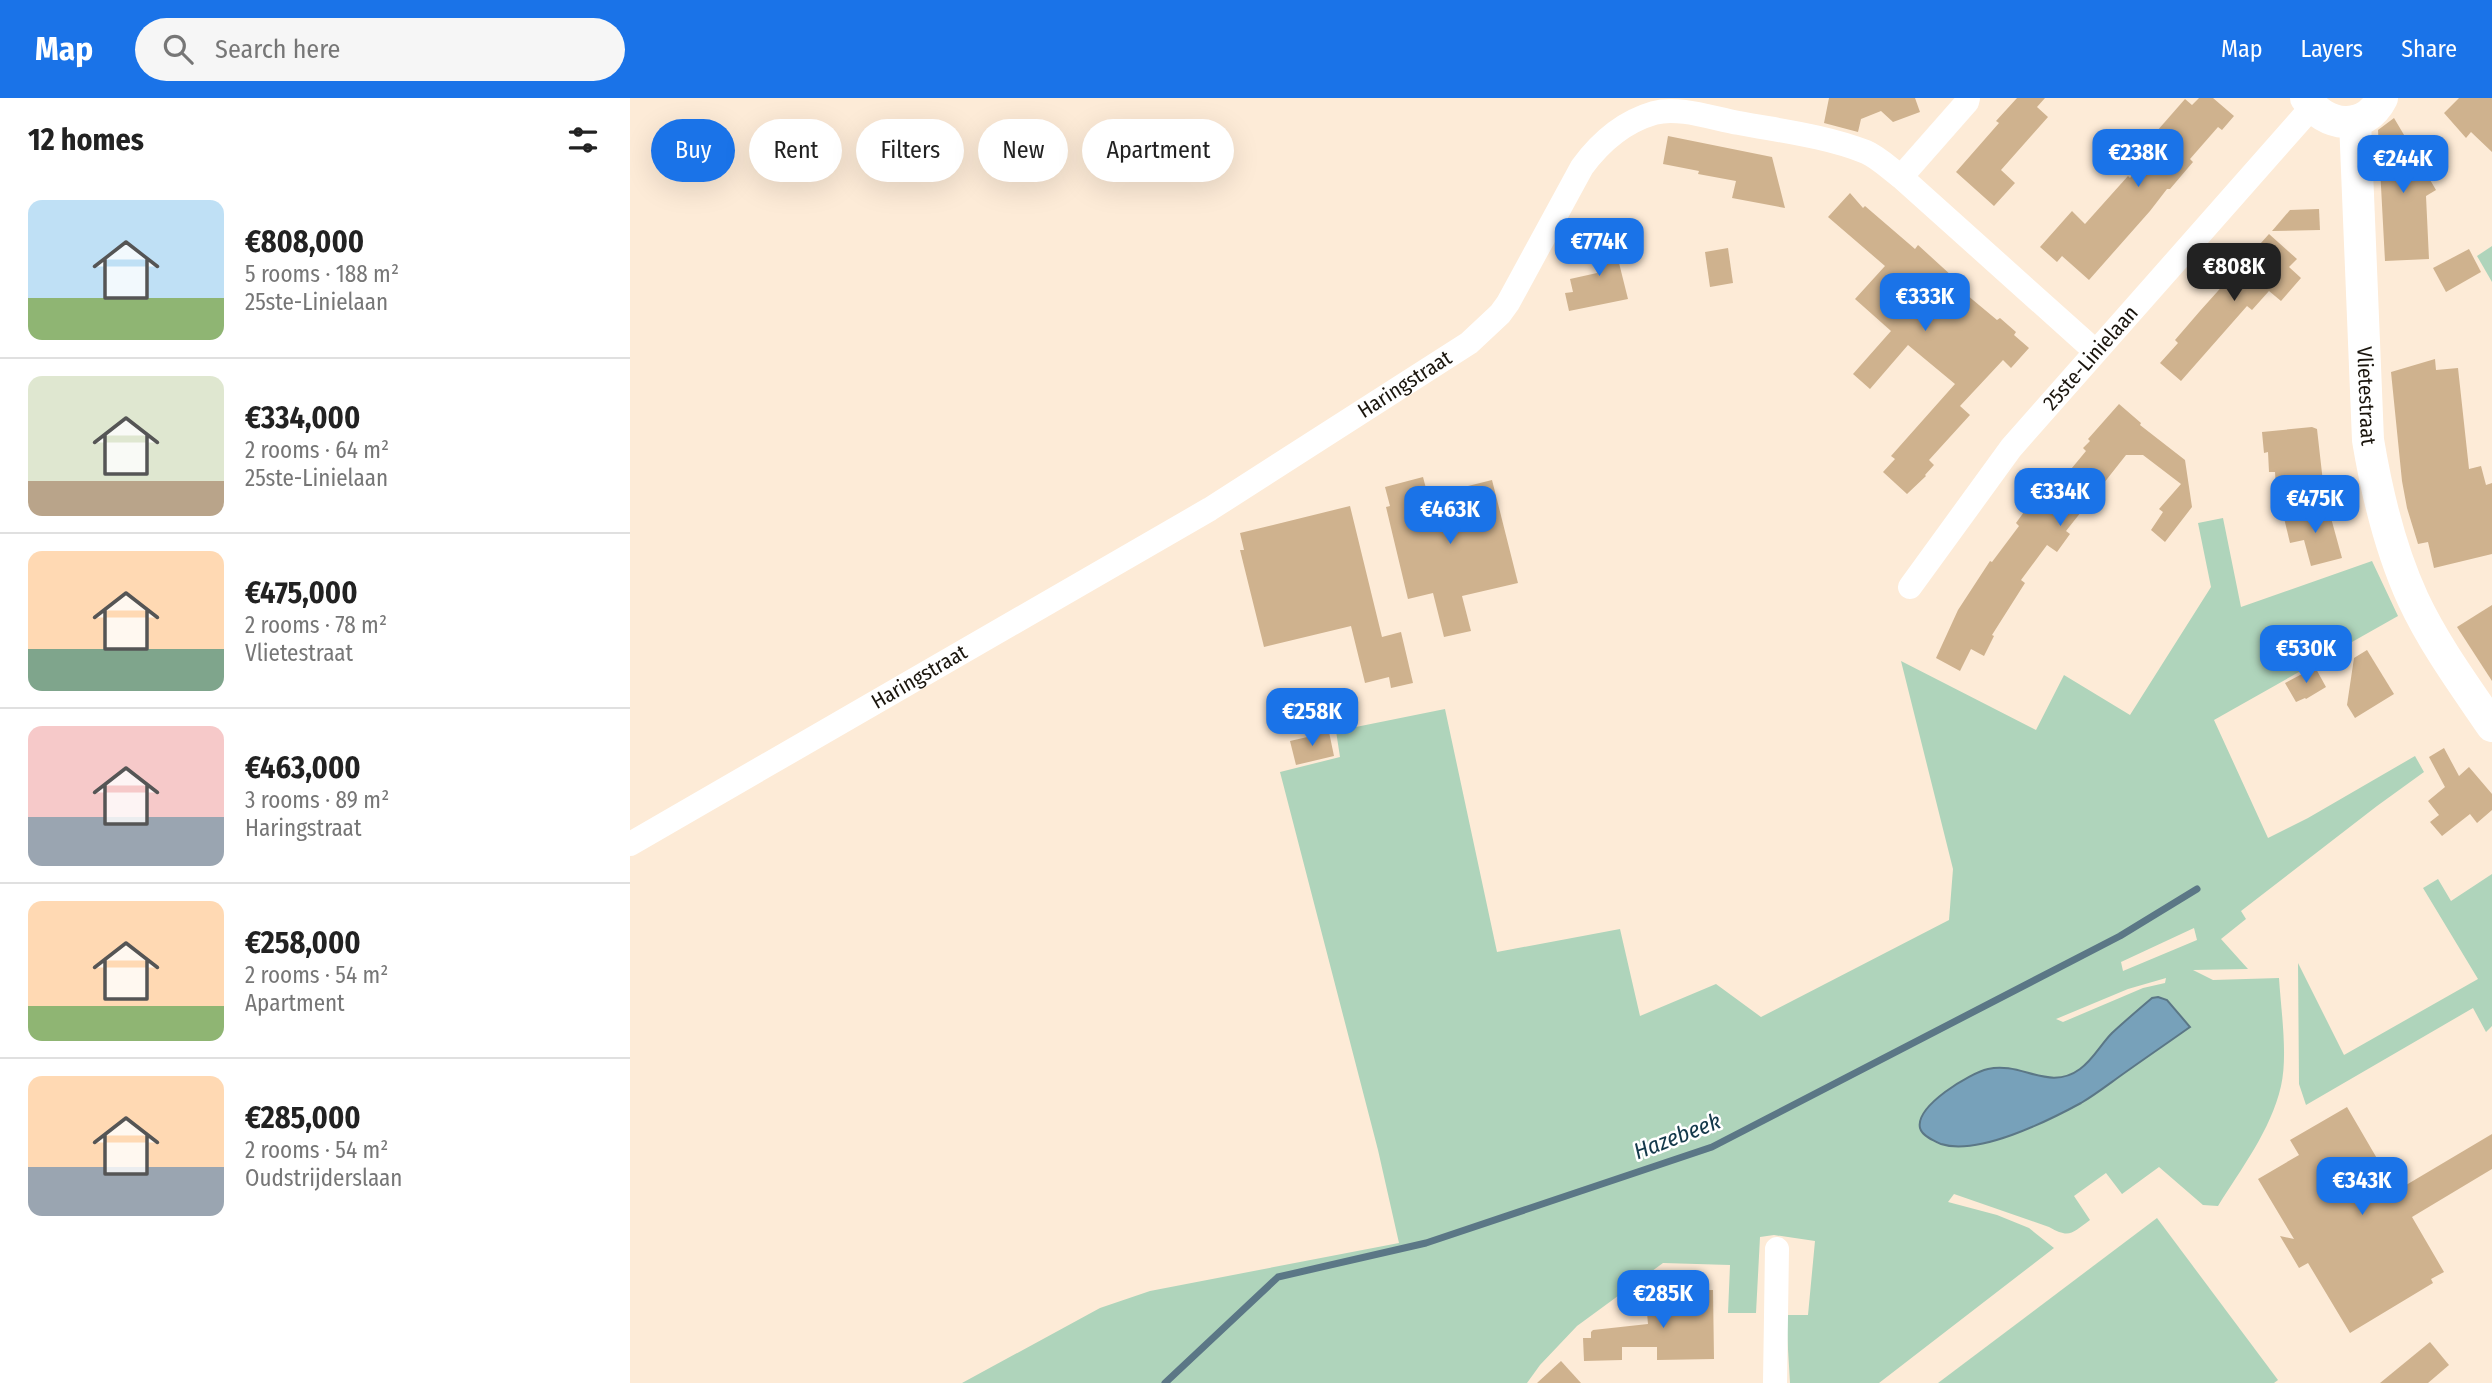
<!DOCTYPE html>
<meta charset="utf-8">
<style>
body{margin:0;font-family:"Fira Sans Condensed",sans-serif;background:#f6f6f6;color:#222;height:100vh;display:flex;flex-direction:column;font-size:26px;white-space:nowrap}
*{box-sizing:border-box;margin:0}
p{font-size:23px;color:#767676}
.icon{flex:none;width:38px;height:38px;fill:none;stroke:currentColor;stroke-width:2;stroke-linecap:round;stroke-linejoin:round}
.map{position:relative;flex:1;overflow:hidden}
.panel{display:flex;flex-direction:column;background:#fff;width:630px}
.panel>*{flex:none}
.top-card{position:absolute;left:21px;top:21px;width:665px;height:63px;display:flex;gap:14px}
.price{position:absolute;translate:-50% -60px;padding:0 16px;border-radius:14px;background:#1a73e8;color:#fff;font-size:23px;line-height:46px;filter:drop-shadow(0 2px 4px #0008)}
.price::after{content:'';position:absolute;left:50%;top:42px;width:21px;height:16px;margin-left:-10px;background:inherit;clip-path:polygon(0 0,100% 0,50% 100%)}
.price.on{background:#222;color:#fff}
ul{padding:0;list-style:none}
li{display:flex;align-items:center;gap:21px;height:175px;padding:0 28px}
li+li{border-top:2px solid #e0e0e0}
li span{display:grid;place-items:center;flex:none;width:196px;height:140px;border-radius:14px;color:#555}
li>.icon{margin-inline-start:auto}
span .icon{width:84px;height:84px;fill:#fffc;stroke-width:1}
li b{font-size:30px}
h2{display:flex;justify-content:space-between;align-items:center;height:84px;padding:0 28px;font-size:30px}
.tag{padding:0 24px;border-radius:32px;background:#fff;box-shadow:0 7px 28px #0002;font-size:24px;line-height:63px}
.tag.on{background:#1a73e8;color:#fff}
header{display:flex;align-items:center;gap:42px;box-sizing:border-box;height:98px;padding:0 35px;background:#1a73e8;color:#fff}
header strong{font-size:33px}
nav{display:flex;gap:38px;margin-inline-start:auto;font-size:24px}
.search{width:490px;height:63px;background:#f6f6f6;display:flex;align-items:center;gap:18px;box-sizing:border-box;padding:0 24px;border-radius:38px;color:#767676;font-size:26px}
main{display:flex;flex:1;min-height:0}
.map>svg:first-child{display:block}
.green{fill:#afd4bb;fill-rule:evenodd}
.water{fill:#77a1ba;stroke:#5b7786;stroke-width:2}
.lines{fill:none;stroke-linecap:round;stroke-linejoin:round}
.stream{stroke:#5b7786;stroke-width:7}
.building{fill:#cfb28e}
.minor{stroke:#fff;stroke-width:24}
.tertiary{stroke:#fff;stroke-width:32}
.labels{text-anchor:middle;stroke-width:5;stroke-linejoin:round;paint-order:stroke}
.street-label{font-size:21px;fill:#1a150d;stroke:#fff}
.water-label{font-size:23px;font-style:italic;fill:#13384a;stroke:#fff}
</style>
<header>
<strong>Map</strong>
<div class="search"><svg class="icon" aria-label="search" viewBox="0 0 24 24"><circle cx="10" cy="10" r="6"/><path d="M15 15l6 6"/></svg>Search here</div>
<nav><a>Map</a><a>Layers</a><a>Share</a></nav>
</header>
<main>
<section class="panel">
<h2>12 homes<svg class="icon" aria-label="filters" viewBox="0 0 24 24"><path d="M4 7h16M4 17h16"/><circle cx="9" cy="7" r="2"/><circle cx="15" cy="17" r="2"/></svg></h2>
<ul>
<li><span style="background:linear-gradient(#bfe0f5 70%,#8fb573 0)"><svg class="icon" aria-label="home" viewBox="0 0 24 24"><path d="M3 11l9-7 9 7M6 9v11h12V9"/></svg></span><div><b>€808,000</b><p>5 rooms · 188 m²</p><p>25ste-Linielaan</p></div></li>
<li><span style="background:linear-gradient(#dfe7d0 75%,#b9a48a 0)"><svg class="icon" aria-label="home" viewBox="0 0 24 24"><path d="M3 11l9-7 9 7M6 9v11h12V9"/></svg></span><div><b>€334,000</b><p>2 rooms · 64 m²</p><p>25ste-Linielaan</p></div></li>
<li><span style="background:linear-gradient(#ffd9b3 70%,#7fa58c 0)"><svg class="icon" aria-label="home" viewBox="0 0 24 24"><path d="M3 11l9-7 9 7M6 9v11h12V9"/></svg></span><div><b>€475,000</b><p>2 rooms · 78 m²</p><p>Vlietestraat</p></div></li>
<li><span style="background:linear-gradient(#f6c9c9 65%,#9aa5b1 0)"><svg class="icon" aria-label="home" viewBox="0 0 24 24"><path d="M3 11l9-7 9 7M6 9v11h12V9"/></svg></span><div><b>€463,000</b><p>3 rooms · 89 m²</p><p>Haringstraat</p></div></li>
<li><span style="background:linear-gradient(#ffd9b3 75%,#8fb573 0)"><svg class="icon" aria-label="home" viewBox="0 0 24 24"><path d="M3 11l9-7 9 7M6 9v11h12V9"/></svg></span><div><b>€258,000</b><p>2 rooms · 54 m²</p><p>Apartment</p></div></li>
<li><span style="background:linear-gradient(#ffd9b3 65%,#9aa5b1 0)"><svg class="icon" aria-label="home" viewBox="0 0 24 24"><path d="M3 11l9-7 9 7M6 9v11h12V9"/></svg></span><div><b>€285,000</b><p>2 rooms · 54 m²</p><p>Oudstrijderslaan</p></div></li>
</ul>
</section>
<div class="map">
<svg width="1862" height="1285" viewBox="0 0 1862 1285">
<rect width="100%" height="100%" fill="#fdebd7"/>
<g class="green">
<path d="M 1862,148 L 1862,184 L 1847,158 Z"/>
<path d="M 1593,420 L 1611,509 L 1742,463 L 1768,518 L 1584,622 L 1638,740 L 1678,720 L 1785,658 L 1794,674 L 1747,708 L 1611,813 L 1616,821 L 1591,841 L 1618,871 L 1563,872 L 1583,882 L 1649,880 C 1651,912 1658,958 1651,988 C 1641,1032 1611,1071 1588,1108 L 1573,1107 L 1529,1069 L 1492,1096 L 1476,1075 L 1444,1098 L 1460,1122 C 1442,1135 1440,1141 1419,1129 L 1324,1096 L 1318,1104 L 1367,1117 L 1399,1130 L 1424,1150 L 1249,1285 L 1160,1285 L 1156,1217 L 1178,1217 L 1185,1143 L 1144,1137 L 1130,1139 L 1126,1215 L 1098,1215 L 1100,1167 L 1033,1165 L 947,1228 L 910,1267 L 897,1285 L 332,1285 L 470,1210 L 520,1193 L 769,1145 L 748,1052 L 650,674 L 710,659 L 706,633 L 815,611 L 867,854 L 990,831 L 1010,918 L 1086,886 L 1131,919 L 1319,822 L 1323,771 L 1271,563 L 1406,632 L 1434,577 L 1500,617 L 1581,489 L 1568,425 ZM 1564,830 L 1567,842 L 1493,873 L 1491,864 ZM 1536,880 L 1535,885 L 1513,890 L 1433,924 L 1426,921 L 1498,891 ZM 1522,900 L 1560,929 L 1453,1004 L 1405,1027 L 1363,1043 L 1322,1049 L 1307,1045 L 1292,1035 L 1407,977 L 1429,981 L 1451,971 L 1482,936 Z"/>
<path d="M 1862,776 L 1862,928 L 1856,934 L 1843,910 L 1676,1007 L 1669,986 L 1668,865 L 1714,957 L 1848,881 L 1793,790 L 1808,781 L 1821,803 Z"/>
<path d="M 1527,1120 L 1648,1282 L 1644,1285 L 1308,1285 Z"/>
</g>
<path class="water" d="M 1528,899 L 1537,902 L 1560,929 C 1536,946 1511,963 1486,981 C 1475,989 1463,998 1451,1005 C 1418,1023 1348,1058 1311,1046 C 1304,1043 1292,1038 1290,1030 C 1285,1008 1340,975 1358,971 C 1391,963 1419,994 1450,971 C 1463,962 1471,946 1482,935 C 1495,923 1509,911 1522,900 Z"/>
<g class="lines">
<path class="stream" d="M 535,1285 L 648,1179 L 796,1145 L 1082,1049 L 1490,838 L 1567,791"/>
</g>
<g class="building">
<path d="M 1199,0 L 1285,0 L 1290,14 L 1263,24 L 1251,13 L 1231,21 L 1228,34 L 1194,25 Z"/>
<path d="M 1387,0 L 1415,0 L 1407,9 L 1418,19 L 1371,72 L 1385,85 L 1364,108 L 1326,74 L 1369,25 L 1366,23 Z"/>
<path d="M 1569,0 L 1583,0 L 1604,18 L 1592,32 L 1588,29 L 1560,61 L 1563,64 L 1540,91 L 1537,91 L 1520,113 L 1459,182 L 1432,158 L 1427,164 L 1410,149 L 1442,113 L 1455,126 L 1498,78 L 1500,80 L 1528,48 L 1520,41 L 1555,1 L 1562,7 Z"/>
<path d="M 1829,0 L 1862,0 L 1862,54 L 1841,34 L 1836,40 L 1814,15 Z"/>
<path d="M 1764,20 L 1777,42 L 1785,37 L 1795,53 L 1786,58 L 1806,92 L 1796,98 L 1799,161 L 1755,163 L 1748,32 Z"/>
<path d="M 1038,38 L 1142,59 L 1155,110 L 1102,100 L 1106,83 L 1068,76 L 1069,73 L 1033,66 Z"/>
<path d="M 1220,95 L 1233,110 L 1235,108 L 1285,151 L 1288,147 L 1334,189 L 1331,192 L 1367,222 L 1370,220 L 1386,234 L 1384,237 L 1399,250 L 1381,270 L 1373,262 L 1330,308 L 1340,317 L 1299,362 L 1304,367 L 1295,377 L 1296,378 L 1277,396 L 1253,374 L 1265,361 L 1261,358 L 1325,286 L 1278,247 L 1240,291 L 1223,276 L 1261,233 L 1225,201 L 1255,168 L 1198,119 Z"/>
<path d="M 1689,111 L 1690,132 L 1642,133 L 1660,112 Z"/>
<path d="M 980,136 L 981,141 L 983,141 L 998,201 L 939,213 L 935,195 L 943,194 L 940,181 L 967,175 L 959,141 Z"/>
<path d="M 1639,136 L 1667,161 L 1659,169 L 1671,180 L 1651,203 L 1639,193 L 1622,212 L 1617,208 L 1551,283 L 1530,265 L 1548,245 L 1545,242 L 1570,213 Z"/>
<path d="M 1098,150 L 1103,185 L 1080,189 L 1075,154 Z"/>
<path d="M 1839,151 L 1851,174 L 1816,194 L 1803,170 Z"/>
<path d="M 1805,261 L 1806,272 L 1828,270 L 1839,371 L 1851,368 L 1856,387 L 1862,385 L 1862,456 L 1804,470 L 1798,444 L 1788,446 L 1777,410 L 1772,383 L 1761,274 Z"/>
<path d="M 1489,306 L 1511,325 L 1510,327 L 1555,362 L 1562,409 L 1535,444 L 1521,432 L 1533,414 L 1529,411 L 1551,386 L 1513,357 L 1496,357 L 1436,433 L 1440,436 L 1427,454 L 1417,447 L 1391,482 L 1395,485 L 1362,537 L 1364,538 L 1354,558 L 1341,551 L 1330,573 L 1306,560 L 1328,512 L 1360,463 L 1362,464 L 1389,428 L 1386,425 L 1399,407 L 1425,376 L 1432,382 L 1456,353 L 1453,350 L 1460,343 L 1458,341 Z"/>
<path d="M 1682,329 L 1687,331 L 1693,384 L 1646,389 L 1645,374 L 1639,374 L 1638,354 L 1634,355 L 1632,334 Z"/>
<path d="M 793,379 L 798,398 L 862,382 L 888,485 L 832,498 L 841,533 L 814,539 L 803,495 L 778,501 L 756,409 L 760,408 L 755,389 Z"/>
<path d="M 720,408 L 752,539 L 771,534 L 783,585 L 761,590 L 759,579 L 735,585 L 721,528 L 634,549 L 610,452 L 614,452 L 610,435 Z"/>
<path d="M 1698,409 L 1712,460 L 1681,468 L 1674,442 L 1660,445 L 1654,420 Z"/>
<path d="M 1862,507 L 1862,583 L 1827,529 Z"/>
<path d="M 1737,552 L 1764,596 L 1725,620 L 1717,607 L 1724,560 Z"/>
<path d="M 1685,569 L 1696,589 L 1676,601 L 1675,600 L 1666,604 L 1655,585 Z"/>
<path d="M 699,634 L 704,658 L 666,667 L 660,643 Z"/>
<path d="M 1814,650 L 1829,678 L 1839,669 L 1862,696 L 1862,712 L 1847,725 L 1840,716 L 1812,738 L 1800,724 L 1809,717 L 1798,703 L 1815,689 L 1799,659 Z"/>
<path d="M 1717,1009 L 1766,1093 L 1862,1036 L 1862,1071 L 1782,1119 L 1814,1174 L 1801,1181 L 1803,1185 L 1720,1235 L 1678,1165 L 1669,1170 L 1650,1138 L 1664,1141 L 1628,1081 L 1669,1057 L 1660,1042 Z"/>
<path d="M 1083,1192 L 1084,1261 L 1027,1262 L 1027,1249 L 992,1249 L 992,1262 L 954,1263 L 953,1240 L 961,1240 L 961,1234 L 963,1232 L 1018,1226 L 1017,1215 L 1026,1215 L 1026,1193 Z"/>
<path d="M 1800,1244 L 1819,1267 L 1798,1285 L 1750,1285 Z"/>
<path d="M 931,1263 L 951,1285 L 907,1285 Z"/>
</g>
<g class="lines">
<g class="minor">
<path d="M 1271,79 L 1337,4 L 1338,0"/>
<path id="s1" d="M 1280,489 L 1381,350 L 1682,9"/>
<path id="s2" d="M 0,746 L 580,411 L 839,245 L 870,216 L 878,205 L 952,69 C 971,43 993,24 1024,15 C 1050,8 1084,21 1109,25 C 1151,33 1196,38 1236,54 C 1248,59 1260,71 1271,79 L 1465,253"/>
<path d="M 1145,1285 L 1147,1151"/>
</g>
<g class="tertiary">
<path d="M 1676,0 C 1695,30 1735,34 1752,0"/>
<path id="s3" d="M 1725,23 L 1738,342 C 1747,396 1760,451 1783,501 C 1804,546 1834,587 1862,628"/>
</g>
</g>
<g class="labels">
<g class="street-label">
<text dy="7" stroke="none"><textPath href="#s1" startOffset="292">25ste-Linielaan</textPath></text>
<text dy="7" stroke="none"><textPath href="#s2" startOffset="901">Haringstraat</textPath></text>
<text dy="7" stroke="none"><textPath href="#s3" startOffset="275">Vlietestraat</textPath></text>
<text dy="7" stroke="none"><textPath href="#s2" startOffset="334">Haringstraat</textPath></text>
</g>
<g class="water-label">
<text transform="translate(1047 1038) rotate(-21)" y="8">Hazebeek</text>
</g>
</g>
</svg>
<b class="price" style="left:1508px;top:91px">€238K</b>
<b class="price" style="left:1773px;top:97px">€244K</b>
<b class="price" style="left:969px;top:180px">€774K</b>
<b class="price on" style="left:1604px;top:205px">€808K</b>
<b class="price" style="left:1295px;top:235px">€333K</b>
<b class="price" style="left:1430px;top:430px">€334K</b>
<b class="price" style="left:1685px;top:437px">€475K</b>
<b class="price" style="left:820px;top:448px">€463K</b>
<b class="price" style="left:1676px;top:587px">€530K</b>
<b class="price" style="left:682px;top:650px">€258K</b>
<b class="price" style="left:1732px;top:1119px">€343K</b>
<b class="price" style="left:1033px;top:1232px">€285K</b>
<div class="top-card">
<a class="tag on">Buy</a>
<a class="tag">Rent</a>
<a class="tag">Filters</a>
<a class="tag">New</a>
<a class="tag">Apartment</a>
</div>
</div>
</main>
